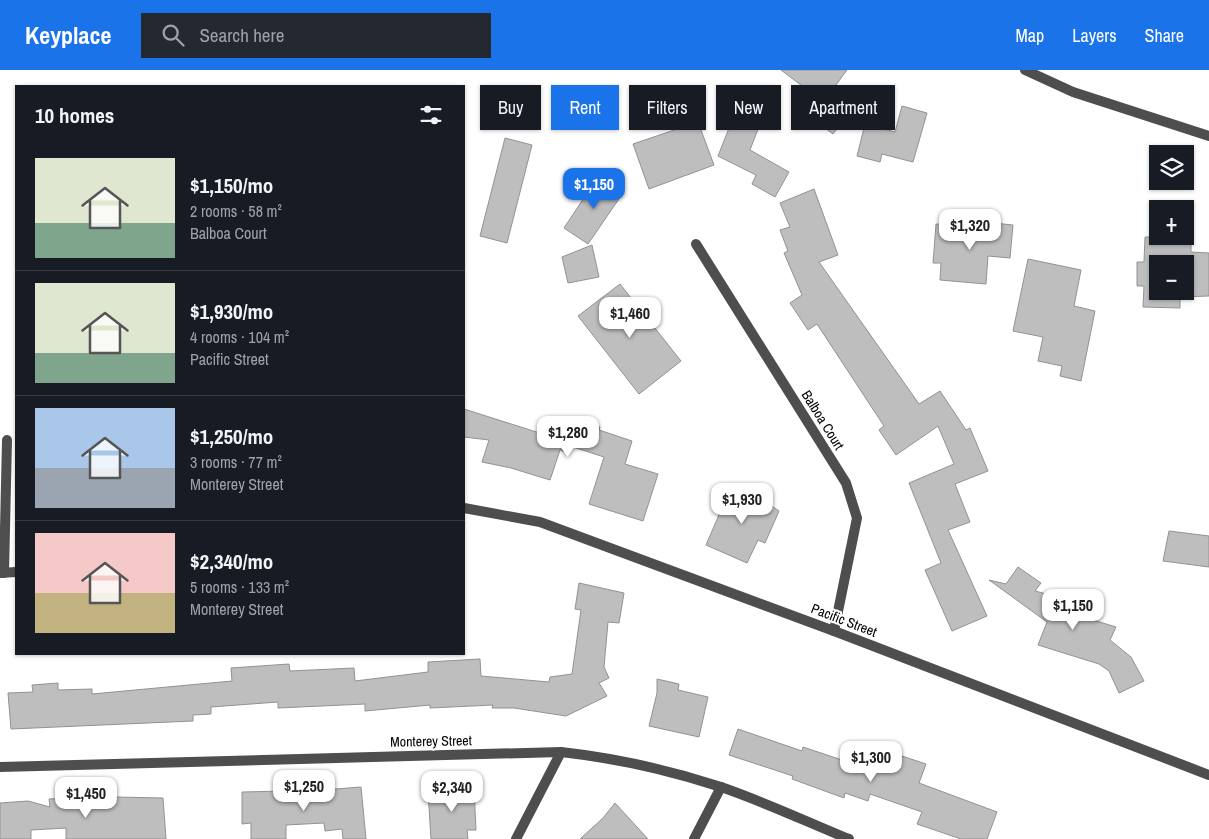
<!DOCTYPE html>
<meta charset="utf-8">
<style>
body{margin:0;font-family:"Archivo Narrow",sans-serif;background:#242831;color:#f1f3f6;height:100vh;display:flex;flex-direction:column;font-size:19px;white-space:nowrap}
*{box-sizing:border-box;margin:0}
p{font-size:16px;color:#9ea1a6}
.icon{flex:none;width:28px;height:28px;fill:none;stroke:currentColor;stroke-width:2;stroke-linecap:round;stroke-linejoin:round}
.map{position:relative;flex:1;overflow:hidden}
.details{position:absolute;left:15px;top:15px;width:450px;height:570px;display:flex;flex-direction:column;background:#171b24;border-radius:0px;box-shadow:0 1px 4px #0004}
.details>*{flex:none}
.guide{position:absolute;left:480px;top:15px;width:475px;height:45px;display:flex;gap:10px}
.tools{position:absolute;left:1149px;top:75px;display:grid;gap:10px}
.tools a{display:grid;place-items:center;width:45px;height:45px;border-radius:0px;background:#171b24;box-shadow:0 1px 4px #0004;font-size:25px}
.price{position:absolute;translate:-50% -42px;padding:0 11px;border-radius:10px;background:#fff;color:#222;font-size:16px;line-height:32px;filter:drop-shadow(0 1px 2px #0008)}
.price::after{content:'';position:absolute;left:50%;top:30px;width:15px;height:11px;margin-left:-8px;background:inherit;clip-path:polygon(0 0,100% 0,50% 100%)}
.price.on{background:#1a73e8;color:#fff}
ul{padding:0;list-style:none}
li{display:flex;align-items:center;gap:15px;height:125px;padding:0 20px}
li+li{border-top:1px solid #363941}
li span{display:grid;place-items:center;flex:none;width:140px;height:100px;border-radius:0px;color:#555}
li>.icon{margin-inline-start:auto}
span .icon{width:60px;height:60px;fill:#fffc;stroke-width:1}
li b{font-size:21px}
h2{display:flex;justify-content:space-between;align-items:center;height:60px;padding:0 20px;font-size:21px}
.chip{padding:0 18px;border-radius:0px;background:#171b24;box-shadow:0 1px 4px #0004;font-size:18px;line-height:45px}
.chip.on{background:#1a73e8;color:#fff}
header{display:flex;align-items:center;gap:30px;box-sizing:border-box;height:70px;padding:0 25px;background:#1a73e8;color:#fff}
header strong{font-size:24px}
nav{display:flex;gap:28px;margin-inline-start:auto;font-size:18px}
.search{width:350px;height:45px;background:#242831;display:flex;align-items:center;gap:12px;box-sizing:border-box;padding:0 18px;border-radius:0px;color:#9ea1a6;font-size:19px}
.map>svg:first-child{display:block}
.building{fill:#bebebe;stroke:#929292;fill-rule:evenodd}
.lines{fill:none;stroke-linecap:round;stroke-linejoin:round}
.service{stroke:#4e4e4e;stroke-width:10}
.minor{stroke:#4e4e4e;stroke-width:10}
.labels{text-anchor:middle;stroke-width:4;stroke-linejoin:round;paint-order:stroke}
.street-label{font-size:14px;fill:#000;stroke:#fff}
</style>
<header>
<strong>Keyplace</strong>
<div class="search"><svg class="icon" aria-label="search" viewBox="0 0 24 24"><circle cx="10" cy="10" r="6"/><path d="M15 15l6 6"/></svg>Search here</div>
<nav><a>Map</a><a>Layers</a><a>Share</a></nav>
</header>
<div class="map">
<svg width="1209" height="769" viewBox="0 0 1209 769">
<rect width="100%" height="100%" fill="#fff"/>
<g class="building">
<path d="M 781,0 L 847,0 L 827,27 L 849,44 L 833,64 L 797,37 L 809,21 Z"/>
<path d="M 902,36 L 927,43 L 913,92 L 882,84 L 880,92 L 857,86 L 865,54 L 895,62 Z"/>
<path d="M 733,48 L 758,59 L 750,80 L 789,102 L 775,127 L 752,114 L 756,105 L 718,86 Z"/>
<path d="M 698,52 L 714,95 L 649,119 L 633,74 Z"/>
<path d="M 505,68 L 532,75 L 507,173 L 480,166 Z"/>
<path d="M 599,105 L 623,123 L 588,174 L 564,158 Z"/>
<path d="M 814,119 L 838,185 L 819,192 L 919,334 L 940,321 L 966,360 L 970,358 L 988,401 L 955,414 L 970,452 L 948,460 L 987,546 L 952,561 L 925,500 L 941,493 L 909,413 L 954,394 L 938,356 L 896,385 L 879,360 L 884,356 L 817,254 L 808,260 L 790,233 L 802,225 L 784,183 L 788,181 L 780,160 L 790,157 L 780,133 Z"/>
<path d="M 993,153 L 1013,155 L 1010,188 L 988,186 L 986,214 L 940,210 L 941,193 L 933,193 L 936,154 L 993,159 Z"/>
<path d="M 1145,167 L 1191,167 L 1191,182 L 1209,183 L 1209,226 L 1180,227 L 1180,238 L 1143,237 L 1144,216 L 1137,216 L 1137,192 L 1144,192 ZM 1158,194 L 1185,194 L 1185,221 L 1158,221 Z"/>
<path d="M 592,175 L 599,207 L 568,213 L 562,187 Z"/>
<path d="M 1028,189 L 1081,200 L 1074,236 L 1095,241 L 1081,311 L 1060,306 L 1062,296 L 1038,291 L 1043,267 L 1013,261 Z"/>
<path d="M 620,214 L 681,291 L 639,324 L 578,246 Z"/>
<path d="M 464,339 L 546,365 L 551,351 L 570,358 L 573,348 L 600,357 L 599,360 L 632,371 L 625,394 L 658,404 L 643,451 L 589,434 L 604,387 L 567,375 L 565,382 L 560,380 L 550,410 L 511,398 L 482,392 L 489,370 L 464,367 Z"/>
<path d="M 731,417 L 766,432 L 779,441 L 765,473 L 758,470 L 747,493 L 706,475 Z"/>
<path d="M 1169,461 L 1209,466 L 1209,497 L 1163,491 Z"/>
<path d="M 1018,497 L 1041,513 L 1035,521 L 1074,531 L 1070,543 L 1116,557 L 1110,570 L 1131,587 L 1144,611 L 1119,623 L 1109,601 L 1099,594 L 1038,575 L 1047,552 L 989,510 L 1006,514 Z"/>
<path d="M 579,513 L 624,523 L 619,553 L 608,552 L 604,597 L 609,608 L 599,613 L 607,626 L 566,646 L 514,638 L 492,638 L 493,635 L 430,638 L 430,635 L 365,641 L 365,634 L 278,638 L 278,632 L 211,637 L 211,644 L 193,645 L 193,651 L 11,659 L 8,623 L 33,622 L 32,615 L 58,613 L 58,620 L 92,619 L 92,624 L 232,611 L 231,598 L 289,594 L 290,601 L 354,598 L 355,611 L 428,602 L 428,592 L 480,589 L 481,606 L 549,612 L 550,607 L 572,604 L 581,540 L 575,539 Z"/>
<path d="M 657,609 L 679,614 L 678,620 L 708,627 L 699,667 L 649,656 L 657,623 Z"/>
<path d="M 738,659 L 802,681 L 803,677 L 863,697 L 871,675 L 902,688 L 902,686 L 926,694 L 919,713 L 997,742 L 987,769 L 961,769 L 917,754 L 922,742 L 870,724 L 868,731 L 845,723 L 844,728 L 792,709 L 793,706 L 729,685 Z"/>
<path d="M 361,717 L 366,769 L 343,769 L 342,759 L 325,761 L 324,753 L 286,755 L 286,769 L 251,769 L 251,753 L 242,754 L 242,722 L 285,721 L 285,723 Z"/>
<path d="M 474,718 L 476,760 L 467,760 L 468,769 L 431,769 L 428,721 Z"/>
<path d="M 115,727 L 163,728 L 166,769 L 66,769 L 66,758 L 31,760 L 31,769 L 0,769 L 0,733 L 28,731 L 50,737 L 49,729 L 71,728 L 71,736 L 115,734 Z"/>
<path d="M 615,733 L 648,769 L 580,769 L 603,748 Z"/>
</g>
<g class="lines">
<path class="service" d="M 694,769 L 721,717"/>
<g class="minor">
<path d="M 1025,0 L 1073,22 L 1209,66"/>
<path d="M 696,174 L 846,413 L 857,448 L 834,561"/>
<path d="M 464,438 L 540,452 L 834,561 L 1209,705"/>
<path d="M 0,503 L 16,502"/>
<path d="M 4,503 L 7,370"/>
<path d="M 0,697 L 561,682 C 615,688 669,700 721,717 C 765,732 807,752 849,769"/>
<path d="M 516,769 L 561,682"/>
</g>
</g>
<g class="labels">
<g class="street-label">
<text transform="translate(823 350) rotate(58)" y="5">Balboa Court</text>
<text transform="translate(844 550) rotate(21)" y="5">Pacific Street</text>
<text transform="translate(431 671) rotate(-1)" y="5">Monterey Street</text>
</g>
</g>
</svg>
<div class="tools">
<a><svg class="icon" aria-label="layers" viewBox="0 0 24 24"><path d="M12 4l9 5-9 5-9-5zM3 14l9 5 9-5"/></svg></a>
<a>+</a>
<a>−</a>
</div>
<b class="price on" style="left:594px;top:140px">$1,150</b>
<b class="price" style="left:970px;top:181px">$1,320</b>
<b class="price" style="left:630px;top:269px">$1,460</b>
<b class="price" style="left:568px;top:388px">$1,280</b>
<b class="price" style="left:742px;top:455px">$1,930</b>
<b class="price" style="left:1073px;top:561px">$1,150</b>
<b class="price" style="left:871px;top:713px">$1,300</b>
<b class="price" style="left:304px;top:742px">$1,250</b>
<b class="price" style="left:452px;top:743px">$2,340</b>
<b class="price" style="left:86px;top:749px">$1,450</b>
<div class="guide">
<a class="chip">Buy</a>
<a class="chip on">Rent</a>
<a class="chip">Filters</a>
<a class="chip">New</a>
<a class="chip">Apartment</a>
</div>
<section class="details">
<h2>10 homes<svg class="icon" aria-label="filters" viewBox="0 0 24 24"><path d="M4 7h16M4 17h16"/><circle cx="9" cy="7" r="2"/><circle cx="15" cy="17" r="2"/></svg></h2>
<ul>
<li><span style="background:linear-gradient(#dfe7d0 65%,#7fa58c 0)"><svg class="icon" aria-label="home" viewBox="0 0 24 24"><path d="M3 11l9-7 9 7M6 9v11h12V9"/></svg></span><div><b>$1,150/mo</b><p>2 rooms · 58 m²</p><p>Balboa Court</p></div></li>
<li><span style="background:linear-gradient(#dfe7d0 70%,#7fa58c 0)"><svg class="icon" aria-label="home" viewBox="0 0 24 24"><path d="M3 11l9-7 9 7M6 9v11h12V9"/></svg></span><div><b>$1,930/mo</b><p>4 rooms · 104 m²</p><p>Pacific Street</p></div></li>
<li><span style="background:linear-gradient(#a9c7e8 60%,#9aa5b1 0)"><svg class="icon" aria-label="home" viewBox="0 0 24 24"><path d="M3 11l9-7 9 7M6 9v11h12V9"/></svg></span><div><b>$1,250/mo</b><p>3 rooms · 77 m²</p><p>Monterey Street</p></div></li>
<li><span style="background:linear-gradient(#f6c9c9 60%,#c2b280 0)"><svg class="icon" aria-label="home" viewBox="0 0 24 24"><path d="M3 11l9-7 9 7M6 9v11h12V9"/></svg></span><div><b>$2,340/mo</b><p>5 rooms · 133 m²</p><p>Monterey Street</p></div></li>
</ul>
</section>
</div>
